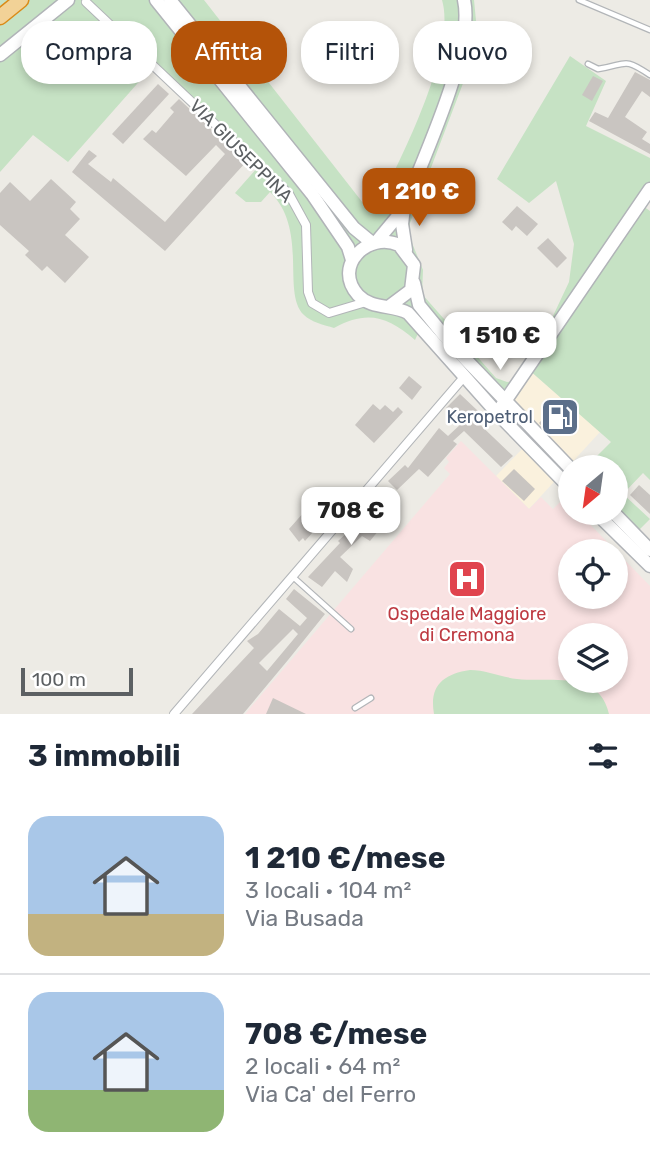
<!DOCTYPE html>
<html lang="it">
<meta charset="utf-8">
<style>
body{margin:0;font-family:Rubik,sans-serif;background:#f2f2f3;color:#1f2937;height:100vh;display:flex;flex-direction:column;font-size:26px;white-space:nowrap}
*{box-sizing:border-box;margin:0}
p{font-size:23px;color:#747a83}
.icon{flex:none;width:38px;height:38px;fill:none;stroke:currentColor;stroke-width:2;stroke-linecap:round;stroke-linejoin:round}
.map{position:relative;height:714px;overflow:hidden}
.sheet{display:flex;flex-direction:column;background:#fff;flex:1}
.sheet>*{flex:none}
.top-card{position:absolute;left:21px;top:21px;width:609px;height:63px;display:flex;gap:14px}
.needle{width:46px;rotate:209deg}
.controls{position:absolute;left:558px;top:455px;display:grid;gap:14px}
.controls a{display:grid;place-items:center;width:70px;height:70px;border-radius:50%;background:#fff;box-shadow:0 4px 10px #0003;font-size:35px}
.scale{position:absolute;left:21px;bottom:18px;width:112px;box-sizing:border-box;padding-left:7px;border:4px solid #5c6063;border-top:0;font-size:19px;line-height:24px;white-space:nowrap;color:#5c6063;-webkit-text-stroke:5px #fff;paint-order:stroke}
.price{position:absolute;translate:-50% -60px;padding:0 16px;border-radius:14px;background:#fff;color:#222;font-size:23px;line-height:46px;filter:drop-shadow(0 2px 4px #0008)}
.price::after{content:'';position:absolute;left:50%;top:42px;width:21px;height:16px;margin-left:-10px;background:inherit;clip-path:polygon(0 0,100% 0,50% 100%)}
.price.selected{background:#b45309;color:#fff}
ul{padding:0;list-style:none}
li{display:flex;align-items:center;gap:21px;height:175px;padding:0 28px}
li+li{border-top:2px solid #e0e1e3}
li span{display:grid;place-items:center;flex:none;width:196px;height:140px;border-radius:21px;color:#555}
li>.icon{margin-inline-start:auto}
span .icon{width:84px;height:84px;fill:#fffc;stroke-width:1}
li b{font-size:30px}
h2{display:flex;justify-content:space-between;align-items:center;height:84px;padding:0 28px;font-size:30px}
.tag{padding:0 24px;border-radius:28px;background:#fff;box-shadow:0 4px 10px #0003;font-size:24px;line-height:63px}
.tag.selected{background:#b45309;color:#fff}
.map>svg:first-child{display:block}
.commercial{fill:#faf1dd}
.medical{fill:#f9e2e2;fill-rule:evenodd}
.green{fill:#c6e2c4}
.building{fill:#c9c5c1;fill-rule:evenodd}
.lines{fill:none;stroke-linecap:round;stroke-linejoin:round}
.lane-casing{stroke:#b2b5b8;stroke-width:7}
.street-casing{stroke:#b2b5b8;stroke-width:10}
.secondary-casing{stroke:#b1b4b8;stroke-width:15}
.highway-casing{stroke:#da8b18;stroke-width:17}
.lane{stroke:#fff;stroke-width:4.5}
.street{stroke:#fff;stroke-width:8}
.secondary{stroke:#fff;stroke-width:12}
.highway{stroke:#f2d297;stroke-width:14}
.labels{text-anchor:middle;stroke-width:5;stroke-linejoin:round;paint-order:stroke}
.street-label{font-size:18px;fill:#5c6063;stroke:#fff}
.service-label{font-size:18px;fill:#4e5e75;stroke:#fff;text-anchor:end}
.health-label{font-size:18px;fill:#be3a42;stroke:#fff}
</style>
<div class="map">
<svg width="650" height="714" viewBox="0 0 650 714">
<rect width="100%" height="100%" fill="#edebe5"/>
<path class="commercial" d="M 528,369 L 600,432 L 529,509 L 496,476 L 526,445 L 497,413 Z"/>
<path class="medical" d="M 461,441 L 529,509 L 541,497 L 553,509 L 562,500 L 570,506 L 570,513 L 579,513 L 650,586 L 650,714 L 245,714 L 450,474 L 444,468 L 449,462 L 446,458 ZM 570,551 L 616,551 L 616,597 L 570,597 ZM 570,635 L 616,635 L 616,681 L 570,681 Z"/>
<g class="green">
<path d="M 0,0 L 204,0 L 363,203 L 377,207 C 400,160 457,50 442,0 L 474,0 L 477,31 L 473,57 L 410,223 L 410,238 L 423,270 L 422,294 L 496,378 L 507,382 L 520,381 L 497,413 L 421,327 L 415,340 C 387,316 367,310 334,328 C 324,325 311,322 304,315 C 281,293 309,230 270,192 L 261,202 L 246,202 L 235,193 L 258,167 L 152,67 L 68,162 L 33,135 L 0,172 Z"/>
<path d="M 570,56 L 606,81 L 586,126 L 650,158 L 650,193 L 643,206 L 650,211 L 650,480 L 643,473 L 623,494 L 650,519 L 639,530 L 616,508 L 616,467 L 586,467 L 611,442 L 528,369 L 569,282 L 574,244 L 556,181 L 529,203 L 497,179 Z"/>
<path d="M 470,670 C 486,670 501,677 517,679 C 550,683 599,669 609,714 L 434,714 C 429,686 443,674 470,670 Z"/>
</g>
<g class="building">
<path d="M 635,72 L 650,80 L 650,97 L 642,91 L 625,117 L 647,132 L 642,139 L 650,144 L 650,154 L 589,121 L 595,112 L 608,118 Z"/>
<path d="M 593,76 L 603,81 L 592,101 L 582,95 Z"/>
<path d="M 158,84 L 169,94 L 123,144 L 112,134 Z"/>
<path d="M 179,99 L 246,162 L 165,251 L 72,172 L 89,150 L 97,156 L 88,164 L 111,182 L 113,178 L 165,222 L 225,154 L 216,145 L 186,176 L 143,139 L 152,130 L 156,133 L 174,112 L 170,108 Z"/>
<path d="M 51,179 L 76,202 L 70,209 L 80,219 L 65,235 L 89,257 L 65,283 L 47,266 L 42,271 L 25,255 L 29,251 L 0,225 L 0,193 L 10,182 L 30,201 Z"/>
<path d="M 517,206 L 538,224 L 527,236 L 516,226 L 512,231 L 502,222 Z"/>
<path d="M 548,238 L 567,258 L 557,268 L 537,248 Z"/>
<path d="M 409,376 L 422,387 L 412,400 L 399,388 Z"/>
<path d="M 460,394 L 478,411 L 472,417 L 513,456 L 501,467 L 464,431 L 453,441 L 457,444 L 428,477 L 419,469 L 397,490 L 388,481 L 405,465 L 408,468 L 439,428 L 448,436 L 462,423 L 446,408 Z"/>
<path d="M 373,404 L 380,410 L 385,405 L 393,412 L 398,407 L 403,412 L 374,443 L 355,425 Z"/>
<path d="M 556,405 L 564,413 L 546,431 L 539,423 Z"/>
<path d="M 514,469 L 535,489 L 524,501 L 502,481 Z"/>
<path d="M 639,485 L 650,495 L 650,514 L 630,495 Z"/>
<path d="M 325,489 L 337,500 L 331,508 L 327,505 L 319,515 L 322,522 L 305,541 L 303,538 L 299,542 L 289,529 L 313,502 L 307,497 L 313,491 L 318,496 Z"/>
<path d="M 386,500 L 396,509 L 370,541 L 362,536 L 340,557 L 353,569 L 347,582 L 335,571 L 322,587 L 308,577 L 340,543 L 338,541 L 349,531 L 354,536 Z"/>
<path d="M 294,589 L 325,614 L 288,660 L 243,714 L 192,714 L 254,648 L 247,641 L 258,634 L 279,609 L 300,626 L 307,618 L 286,599 ZM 293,629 L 298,634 L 267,671 L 259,663 Z"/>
<path d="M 273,698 L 306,714 L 266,714 Z"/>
</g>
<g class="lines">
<defs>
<g id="lane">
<path d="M 579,0 L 650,30"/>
<path d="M 588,64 L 598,69 C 627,65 622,56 650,75"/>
<path d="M 292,576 L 351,629"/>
<path d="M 355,708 L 371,698"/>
</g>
<g id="street">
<path d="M 86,2 L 289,194 L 306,225 L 308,292 L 312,303 L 329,313 L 366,302"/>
<path d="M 174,714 L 464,377"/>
</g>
<g id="secondary">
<path d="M 156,0 L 312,194 L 348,247 L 352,260"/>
<path d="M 170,0 L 354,228 L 371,242"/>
<path d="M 0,55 L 68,0"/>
<path d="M 377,241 L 402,211"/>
<path d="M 406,250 L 402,224 L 404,208 C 423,158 475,49 464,0"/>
<path d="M 414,283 L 419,305 L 451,344 L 570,468"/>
<path d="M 391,305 L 411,290 L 414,265 L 399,245 C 368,231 332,266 358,295 C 372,310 392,304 408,313 L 497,413 L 570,488"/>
<path d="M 497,413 L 650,189"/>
<path d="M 596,513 L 650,566"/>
<path d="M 614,513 L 650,550"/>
</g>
<path id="highway" d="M 0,17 L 21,0"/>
</defs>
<use href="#lane" class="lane-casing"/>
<use href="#street" class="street-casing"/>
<use href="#secondary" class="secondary-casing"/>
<use href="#highway" class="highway-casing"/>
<use href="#lane" class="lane"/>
<use href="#street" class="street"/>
<use href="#secondary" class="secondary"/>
<use href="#highway" class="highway"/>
</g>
<defs>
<symbol id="fuel-square" viewBox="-11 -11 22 22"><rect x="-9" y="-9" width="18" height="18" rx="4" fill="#5c6f8a" stroke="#fff"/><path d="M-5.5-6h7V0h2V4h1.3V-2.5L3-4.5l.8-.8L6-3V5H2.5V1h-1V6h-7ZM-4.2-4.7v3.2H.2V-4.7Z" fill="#fff"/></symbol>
<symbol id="hospital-square" viewBox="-11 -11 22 22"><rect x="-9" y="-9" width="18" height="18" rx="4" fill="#e0444e" stroke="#fff"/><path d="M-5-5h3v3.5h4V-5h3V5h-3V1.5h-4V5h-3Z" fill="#fff"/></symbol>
</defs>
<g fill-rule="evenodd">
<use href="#fuel-square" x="538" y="395" width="44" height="44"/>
<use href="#hospital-square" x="445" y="557" width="44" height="44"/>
</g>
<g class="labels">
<g class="street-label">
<text transform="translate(241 151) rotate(45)" y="6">VIA GIUSEPPINA</text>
</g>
<g class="service-label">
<text x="533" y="423">Keropetrol</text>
</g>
<g class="health-label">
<text x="467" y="620">Ospedale Maggiore<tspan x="467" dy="21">di Cremona</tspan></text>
</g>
</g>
</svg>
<div class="controls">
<a><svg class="needle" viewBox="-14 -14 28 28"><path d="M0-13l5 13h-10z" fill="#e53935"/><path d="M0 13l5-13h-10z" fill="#747a83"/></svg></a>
<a><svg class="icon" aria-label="locate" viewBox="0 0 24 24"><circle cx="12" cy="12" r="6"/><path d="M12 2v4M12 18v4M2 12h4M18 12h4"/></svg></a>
<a><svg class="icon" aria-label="layers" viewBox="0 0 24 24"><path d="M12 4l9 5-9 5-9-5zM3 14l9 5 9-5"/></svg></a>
</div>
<div class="scale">100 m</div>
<b class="price selected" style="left:419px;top:228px">1 210 €</b>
<b class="price" style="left:500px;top:372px">1 510 €</b>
<b class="price" style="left:351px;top:547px">708 €</b>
<div class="top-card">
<a class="tag">Compra</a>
<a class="tag selected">Affitta</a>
<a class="tag">Filtri</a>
<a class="tag">Nuovo</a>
</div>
</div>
<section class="sheet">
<h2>3 immobili<svg class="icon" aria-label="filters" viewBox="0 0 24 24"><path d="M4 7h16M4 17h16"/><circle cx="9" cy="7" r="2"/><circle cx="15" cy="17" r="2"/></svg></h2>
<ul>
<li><span style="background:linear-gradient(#a9c7e8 70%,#c2b280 0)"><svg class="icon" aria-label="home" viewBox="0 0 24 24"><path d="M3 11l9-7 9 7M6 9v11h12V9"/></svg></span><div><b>1 210 €/mese</b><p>3 locali · 104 m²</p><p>Via Busada</p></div></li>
<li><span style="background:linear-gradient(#a9c7e8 70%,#8fb573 0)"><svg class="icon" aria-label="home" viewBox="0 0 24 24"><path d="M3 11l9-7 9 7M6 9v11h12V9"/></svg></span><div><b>708 €/mese</b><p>2 locali · 64 m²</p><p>Via Ca' del Ferro</p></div></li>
</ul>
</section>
